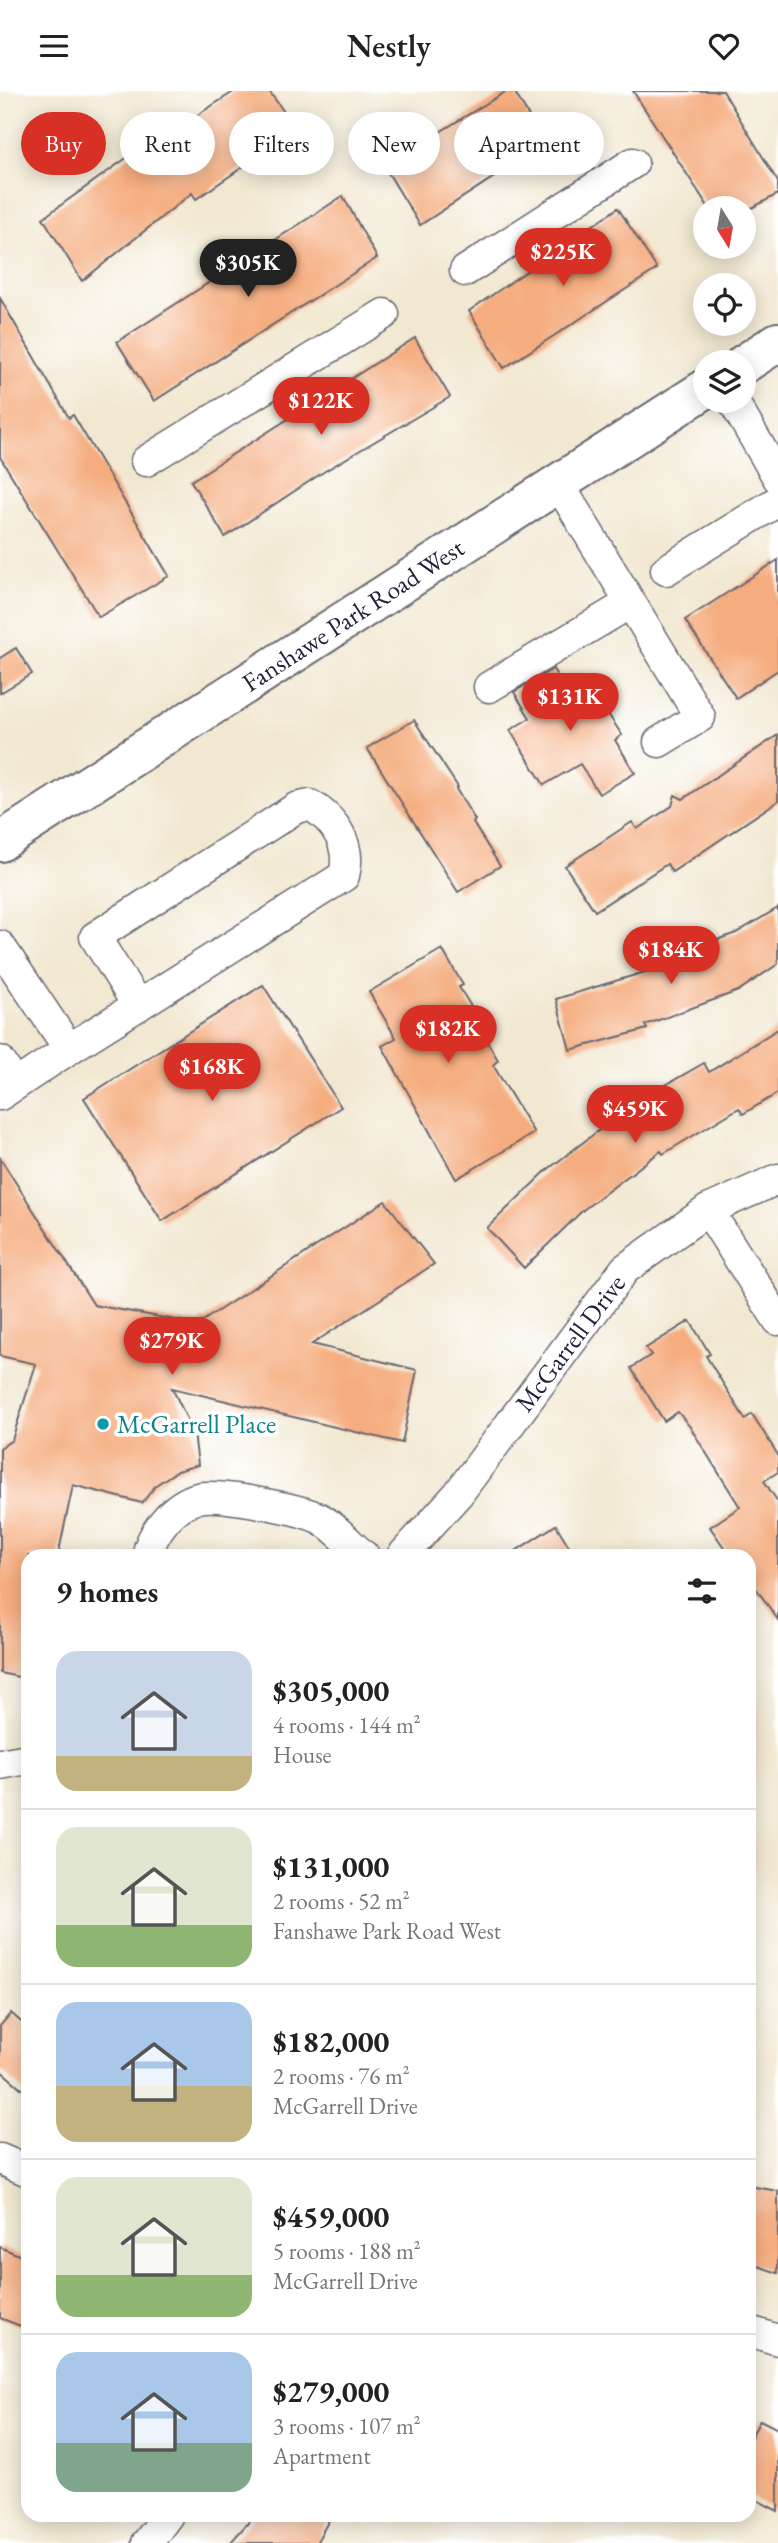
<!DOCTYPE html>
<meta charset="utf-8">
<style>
body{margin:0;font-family:"EB Garamond",serif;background:#f6f6f6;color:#222;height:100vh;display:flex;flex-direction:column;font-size:26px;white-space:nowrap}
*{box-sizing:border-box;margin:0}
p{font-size:23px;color:#767676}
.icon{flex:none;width:38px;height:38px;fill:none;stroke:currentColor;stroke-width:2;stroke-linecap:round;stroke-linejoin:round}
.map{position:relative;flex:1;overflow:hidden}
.side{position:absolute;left:21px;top:1458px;width:735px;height:973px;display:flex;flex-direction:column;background:#fff;border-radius:21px;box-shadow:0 4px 18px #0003}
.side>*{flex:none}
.guide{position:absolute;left:21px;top:21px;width:737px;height:63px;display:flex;gap:14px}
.needle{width:46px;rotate:169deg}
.tools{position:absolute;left:693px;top:105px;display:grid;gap:14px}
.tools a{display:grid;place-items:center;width:63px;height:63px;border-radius:50%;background:#fff;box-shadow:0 4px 18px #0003;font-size:35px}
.price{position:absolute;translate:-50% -60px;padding:0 16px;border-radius:24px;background:#d93025;color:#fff;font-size:23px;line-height:46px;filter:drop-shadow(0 2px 4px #0008)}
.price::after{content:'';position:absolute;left:50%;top:42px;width:21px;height:16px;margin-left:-10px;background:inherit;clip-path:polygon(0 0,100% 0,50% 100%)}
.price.on{background:#222;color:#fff}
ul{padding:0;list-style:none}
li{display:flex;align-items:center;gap:21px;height:175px;padding:0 35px}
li+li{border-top:2px solid #e0e0e0}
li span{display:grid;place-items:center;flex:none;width:196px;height:140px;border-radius:21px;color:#555}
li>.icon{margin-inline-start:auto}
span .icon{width:84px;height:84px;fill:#fffc;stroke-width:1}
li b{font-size:30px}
h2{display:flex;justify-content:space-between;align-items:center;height:84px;padding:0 35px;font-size:30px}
.chip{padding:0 24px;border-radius:32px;background:#fff;box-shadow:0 4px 18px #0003;font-size:24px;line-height:63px}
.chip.on{background:#d93025;color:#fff}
header{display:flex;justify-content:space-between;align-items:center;height:91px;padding:0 35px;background:#fff;font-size:32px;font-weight:600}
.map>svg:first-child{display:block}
.building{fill:#f5ac7e}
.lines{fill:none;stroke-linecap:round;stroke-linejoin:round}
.minor-casing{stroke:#6b6770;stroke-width:33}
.major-casing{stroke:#6b6770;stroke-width:42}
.minor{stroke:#fff;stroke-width:30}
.major{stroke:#fff;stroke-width:38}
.culture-dot{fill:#0f9aa8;stroke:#fff;stroke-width:2.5}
.labels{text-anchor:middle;stroke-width:7;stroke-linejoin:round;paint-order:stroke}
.street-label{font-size:26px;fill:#22223b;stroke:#fff}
.culture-label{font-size:26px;fill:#0d838f;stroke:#fff;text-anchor:start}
</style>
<header><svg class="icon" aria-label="menu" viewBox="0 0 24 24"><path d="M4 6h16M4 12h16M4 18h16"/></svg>Nestly<svg class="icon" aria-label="heart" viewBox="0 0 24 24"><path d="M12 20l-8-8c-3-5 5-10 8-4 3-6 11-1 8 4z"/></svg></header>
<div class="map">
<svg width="778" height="2452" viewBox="0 0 778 2452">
<rect width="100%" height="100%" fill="#fff"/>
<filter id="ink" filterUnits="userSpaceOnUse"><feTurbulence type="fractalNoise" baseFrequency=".0143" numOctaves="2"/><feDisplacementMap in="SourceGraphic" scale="14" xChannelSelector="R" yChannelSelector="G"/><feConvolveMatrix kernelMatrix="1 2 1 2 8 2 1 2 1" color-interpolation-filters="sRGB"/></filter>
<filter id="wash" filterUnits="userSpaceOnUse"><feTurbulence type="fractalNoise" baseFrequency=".00686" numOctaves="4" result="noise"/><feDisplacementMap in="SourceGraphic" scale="28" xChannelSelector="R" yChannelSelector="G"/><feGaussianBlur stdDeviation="1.57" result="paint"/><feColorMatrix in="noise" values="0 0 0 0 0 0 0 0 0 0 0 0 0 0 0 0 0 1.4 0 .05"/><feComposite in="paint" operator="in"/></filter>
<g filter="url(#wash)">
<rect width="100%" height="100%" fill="#f2e8d1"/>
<g id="blocks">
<g class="building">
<path d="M 235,0 L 269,0 L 297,39 L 196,108 L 192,102 L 82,190 L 43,127 L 139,58 L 141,60 Z"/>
<path d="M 507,0 L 514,0 L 545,53 L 420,134 L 384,75 Z"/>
<path d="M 633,0 L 723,0 L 778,91 L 778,103 L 752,117 L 709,117 Z"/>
<path d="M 343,105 L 377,167 L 154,310 L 117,251 Z"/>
<path d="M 618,117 L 657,178 L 504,277 L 469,220 Z"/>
<path d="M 0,207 L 69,327 L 73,324 L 169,485 L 99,526 L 0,366 Z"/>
<path d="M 415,247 L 450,306 L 325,380 L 225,446 L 191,390 Z"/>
<path d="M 778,469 L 778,579 L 736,607 L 685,529 Z"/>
<path d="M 16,557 L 32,583 L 0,602 L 0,567 Z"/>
<path d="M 553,578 L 567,601 L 586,590 L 622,644 L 615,649 L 635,682 L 599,703 L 580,673 L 544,694 L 510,639 L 530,627 L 514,601 Z"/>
<path d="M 414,629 L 458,696 L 456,698 L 475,729 L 473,732 L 500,775 L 458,801 L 367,657 Z"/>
<path d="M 778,644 L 778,710 L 672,781 L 667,773 L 595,820 L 565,775 L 632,731 L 637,738 L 672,715 L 675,704 L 683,708 Z"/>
<path d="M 778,817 L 778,873 L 738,900 L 645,934 L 647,938 L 570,959 L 556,908 L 668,874 L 667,870 L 679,865 L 678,863 L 736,842 Z"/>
<path d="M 442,858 L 463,894 L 459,896 L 475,922 L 472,924 L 498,969 L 493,974 L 534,1042 L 456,1088 L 382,955 L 396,947 L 369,901 Z"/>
<path d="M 263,894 L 341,1016 L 162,1130 L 84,1007 Z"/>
<path d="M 778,938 L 778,1002 L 743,1023 L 739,1017 L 663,1063 L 661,1060 L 583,1119 L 524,1177 L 487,1137 L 547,1079 L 624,1020 L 625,1022 L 666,999 L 664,995 L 704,972 L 709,981 Z"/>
<path d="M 0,1067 L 94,1214 L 198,1233 L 385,1110 L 434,1173 L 312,1253 L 417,1279 L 402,1352 L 172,1297 L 194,1342 L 198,1374 L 177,1380 L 156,1394 L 142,1412 L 73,1394 L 58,1465 L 28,1465 L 28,1588 L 0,1582 L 0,1357 L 12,1349 L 36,1273 L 0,1265 Z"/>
<path d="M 690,1230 L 710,1263 L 706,1265 L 745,1328 L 752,1323 L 778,1364 L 778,1381 L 764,1390 L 778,1411 L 778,1529 L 749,1487 L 749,1465 L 730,1465 L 710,1436 L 740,1416 L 690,1336 L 678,1321 L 664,1330 L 631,1277 L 651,1264 L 646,1257 Z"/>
<path d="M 556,1434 L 575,1465 L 508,1465 Z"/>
<path d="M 11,1922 L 28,1937 L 28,2003 L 0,1979 L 0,1935 Z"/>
<path d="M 749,2095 L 778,2100 L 778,2182 L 749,2172 Z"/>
<path d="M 0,2156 L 28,2168 L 28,2238 L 0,2227 Z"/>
<path d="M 760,2329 L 778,2338 L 778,2420 L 749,2405 L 749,2350 Z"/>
<path d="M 255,2424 L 332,2424 L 316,2452 L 230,2452 Z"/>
</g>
</g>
</g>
<g filter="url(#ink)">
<use href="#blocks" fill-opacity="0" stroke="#6b6770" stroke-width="2"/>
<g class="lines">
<defs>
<g id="minor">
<path d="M 465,180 L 633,72"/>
<path d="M 733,310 L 778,387"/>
<path d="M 146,370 L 384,223"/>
<path d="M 558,392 L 700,626 L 659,651"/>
<path d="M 666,479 L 778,410"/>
<path d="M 489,596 L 630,512"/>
<path d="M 0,855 L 69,958 L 344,785 C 352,755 336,729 310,714 L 296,717 L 95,846 L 138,915"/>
<path d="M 0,970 L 15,994"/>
<path d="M 0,1004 L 69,958"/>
<path d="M 708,1119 L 778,1229"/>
<path d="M 147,1465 C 152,1441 173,1414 198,1407 C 218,1402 300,1418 319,1427 C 335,1435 350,1454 364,1465"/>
<path d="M 402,1465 L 458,1403 L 625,1178 L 708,1119 L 778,1088"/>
<path d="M 0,1673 L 28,1668"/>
<path d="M 0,2068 L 28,2080"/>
<path d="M 749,2240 L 778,2249"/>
<path d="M 147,2452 L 168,2424"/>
</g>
<g id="major">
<path d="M 744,273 L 778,251"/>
<path d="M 0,751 L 705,298"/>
</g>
</defs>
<use href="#minor" class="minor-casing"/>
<use href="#major" class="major-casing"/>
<use href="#minor" class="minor"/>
<use href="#major" class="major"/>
</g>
</g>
<circle class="culture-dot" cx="103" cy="1333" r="7"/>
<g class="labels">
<g class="street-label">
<text transform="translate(353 524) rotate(-33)" y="9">Fanshawe Park Road West</text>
<text transform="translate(570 1252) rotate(-53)" y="9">McGarrell Drive</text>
</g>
<g class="culture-label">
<text x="117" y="1342">McGarrell Place</text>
</g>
</g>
</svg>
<div class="tools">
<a><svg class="needle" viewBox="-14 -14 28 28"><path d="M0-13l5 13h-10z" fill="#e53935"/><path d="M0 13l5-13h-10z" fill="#767676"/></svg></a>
<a><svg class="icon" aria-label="locate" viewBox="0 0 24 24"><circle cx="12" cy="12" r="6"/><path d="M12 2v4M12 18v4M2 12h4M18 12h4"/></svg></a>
<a><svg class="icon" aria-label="layers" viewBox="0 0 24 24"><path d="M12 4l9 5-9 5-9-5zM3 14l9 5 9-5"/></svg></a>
</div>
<b class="price" style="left:563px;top:197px">$225K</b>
<b class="price on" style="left:248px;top:208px">$305K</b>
<b class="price" style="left:321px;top:346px">$122K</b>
<b class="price" style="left:570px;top:642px">$131K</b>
<b class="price" style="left:671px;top:895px">$184K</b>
<b class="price" style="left:448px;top:974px">$182K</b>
<b class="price" style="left:212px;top:1012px">$168K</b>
<b class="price" style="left:635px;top:1054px">$459K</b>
<b class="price" style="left:172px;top:1286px">$279K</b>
<div class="guide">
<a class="chip on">Buy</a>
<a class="chip">Rent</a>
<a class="chip">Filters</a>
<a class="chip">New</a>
<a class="chip">Apartment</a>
</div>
<section class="side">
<h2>9 homes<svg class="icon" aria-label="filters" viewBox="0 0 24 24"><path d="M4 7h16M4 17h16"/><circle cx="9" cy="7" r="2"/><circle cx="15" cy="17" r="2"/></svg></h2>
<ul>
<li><span style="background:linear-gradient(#c9d6e8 75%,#c2b280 0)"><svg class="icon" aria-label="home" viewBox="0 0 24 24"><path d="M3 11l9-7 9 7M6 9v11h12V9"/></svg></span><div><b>$305,000</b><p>4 rooms · 144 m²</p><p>House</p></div></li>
<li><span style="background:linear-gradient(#dfe7d0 70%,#8fb573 0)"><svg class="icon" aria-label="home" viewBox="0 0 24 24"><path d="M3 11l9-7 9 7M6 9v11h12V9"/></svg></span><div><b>$131,000</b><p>2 rooms · 52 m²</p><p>Fanshawe Park Road West</p></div></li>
<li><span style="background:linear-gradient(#a9c7e8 60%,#c2b280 0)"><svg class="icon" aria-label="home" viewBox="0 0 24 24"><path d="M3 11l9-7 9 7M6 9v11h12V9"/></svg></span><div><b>$182,000</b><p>2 rooms · 76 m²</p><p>McGarrell Drive</p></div></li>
<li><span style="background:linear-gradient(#dfe7d0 70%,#8fb573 0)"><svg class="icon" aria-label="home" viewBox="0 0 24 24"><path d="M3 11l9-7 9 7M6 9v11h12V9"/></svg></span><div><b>$459,000</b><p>5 rooms · 188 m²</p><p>McGarrell Drive</p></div></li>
<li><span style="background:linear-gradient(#a9c7e8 65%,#7fa58c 0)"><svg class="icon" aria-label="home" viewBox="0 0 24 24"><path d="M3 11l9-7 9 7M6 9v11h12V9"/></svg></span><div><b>$279,000</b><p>3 rooms · 107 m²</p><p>Apartment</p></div></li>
</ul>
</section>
</div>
